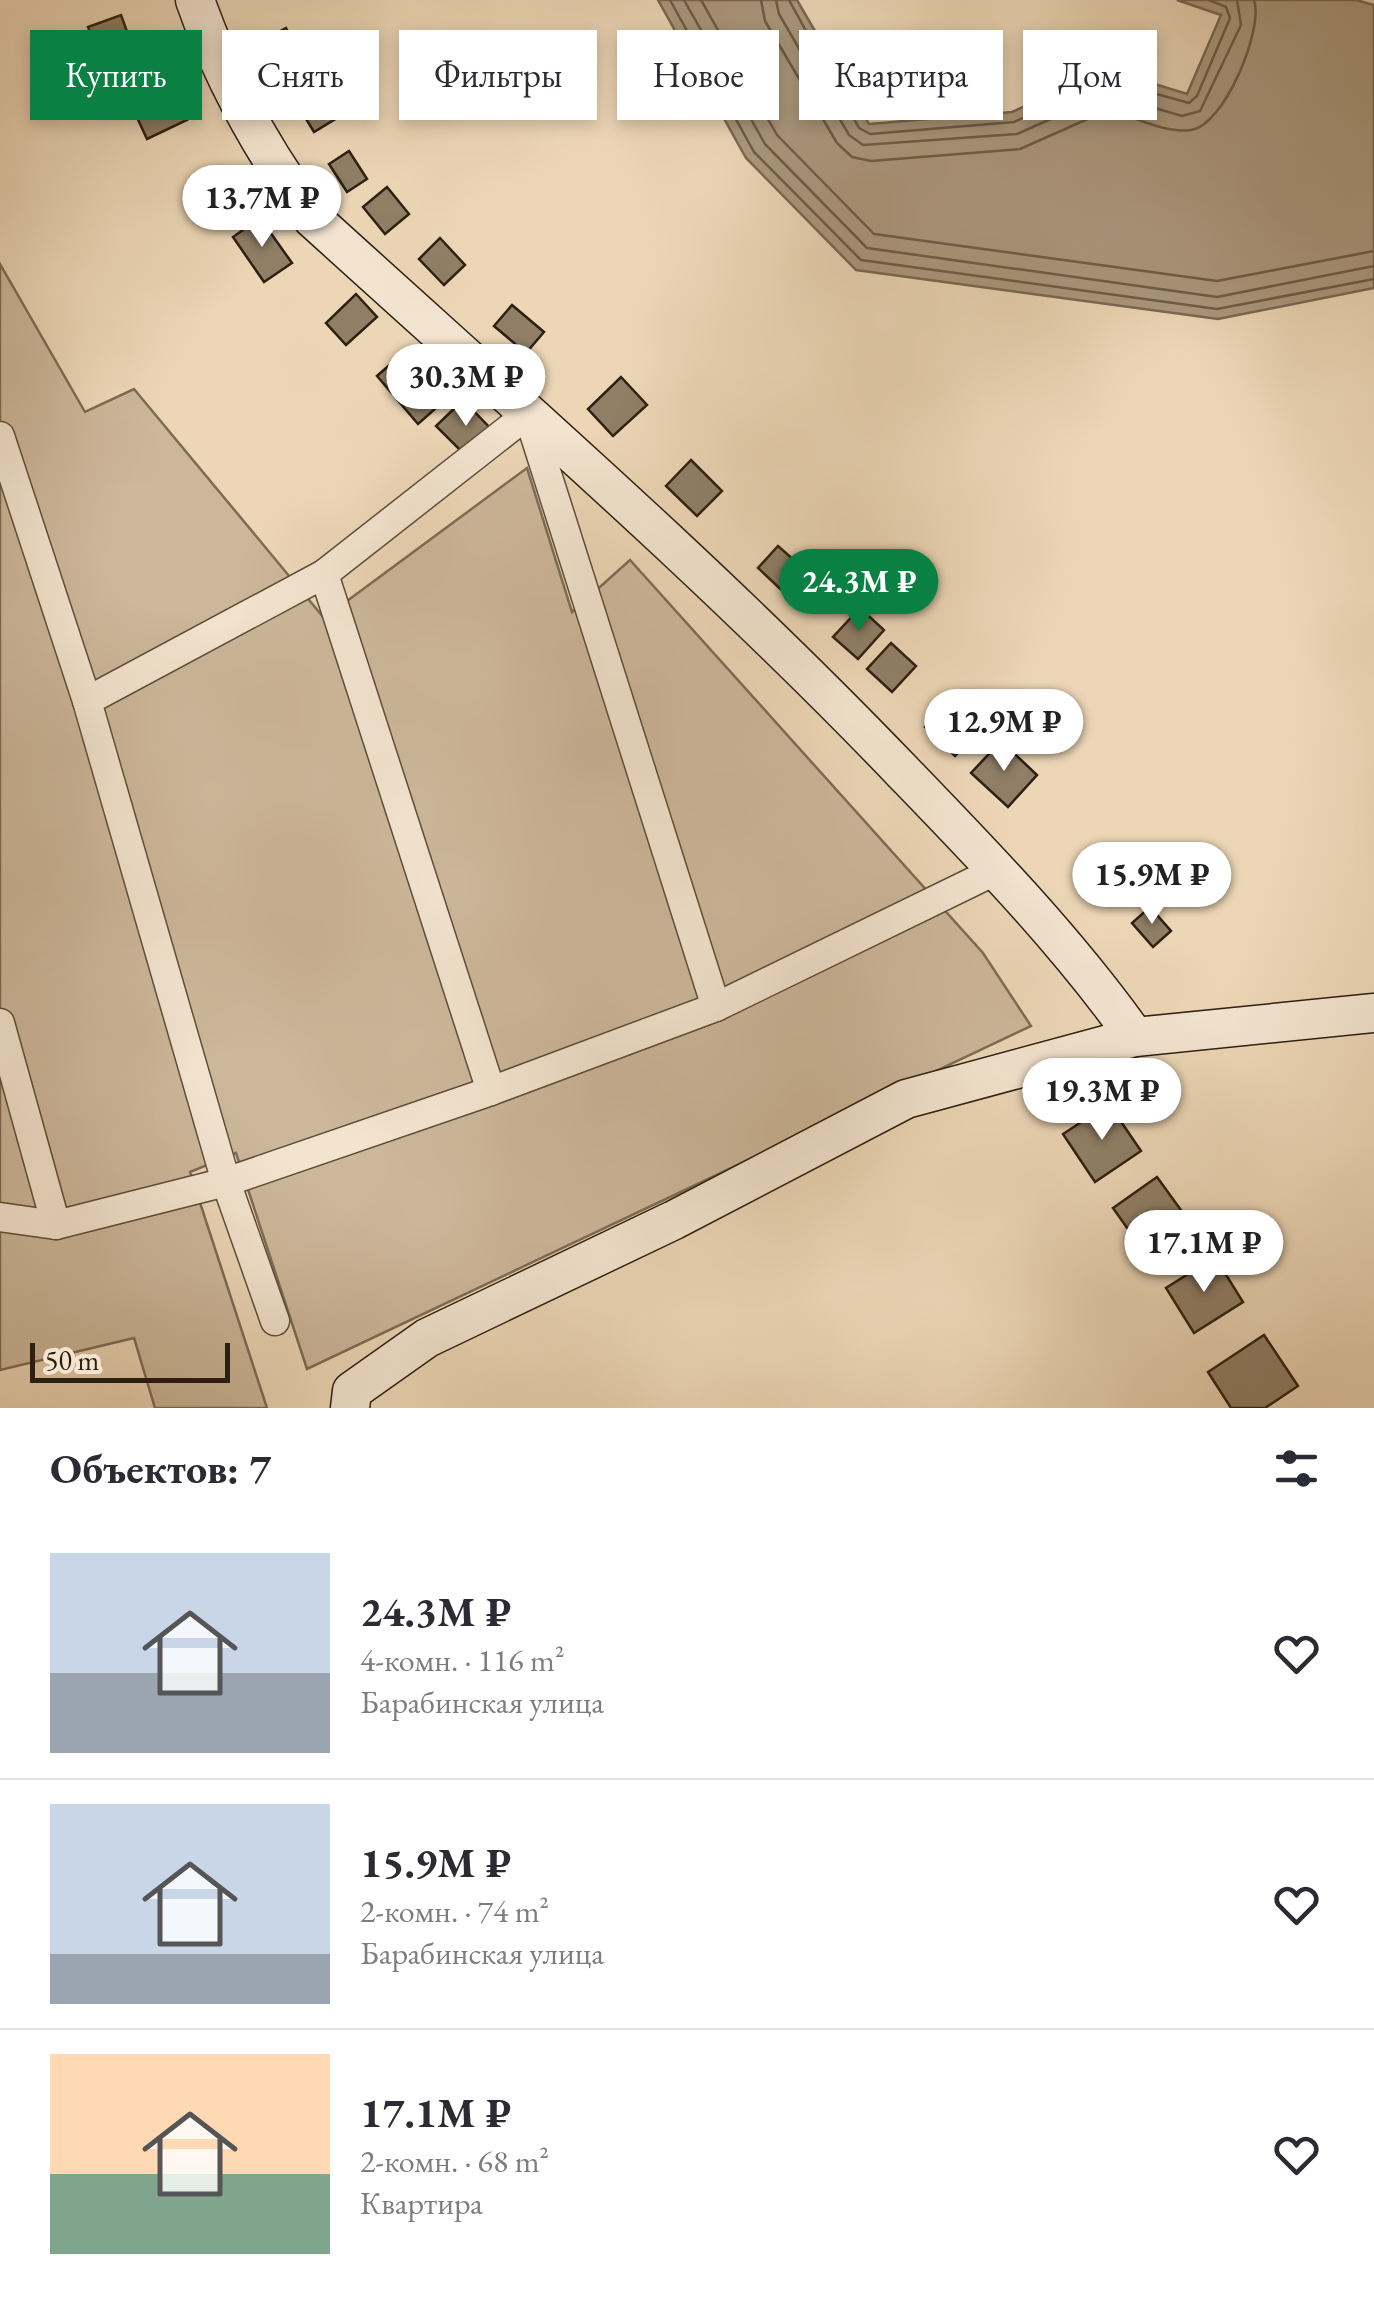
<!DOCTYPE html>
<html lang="ru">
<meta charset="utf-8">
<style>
body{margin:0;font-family:"EB Garamond",serif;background:#f7f7f7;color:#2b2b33;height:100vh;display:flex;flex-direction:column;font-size:38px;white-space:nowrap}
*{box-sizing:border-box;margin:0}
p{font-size:32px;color:#7c7c81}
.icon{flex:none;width:55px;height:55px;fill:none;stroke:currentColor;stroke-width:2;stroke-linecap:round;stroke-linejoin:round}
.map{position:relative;height:1408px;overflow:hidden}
.panel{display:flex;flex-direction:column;background:#fff;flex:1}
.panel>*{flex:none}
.top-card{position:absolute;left:30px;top:30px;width:1315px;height:90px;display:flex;gap:20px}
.scale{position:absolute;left:30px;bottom:25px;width:200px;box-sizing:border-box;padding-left:10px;border:5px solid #2d2010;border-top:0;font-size:28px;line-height:35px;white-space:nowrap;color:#2d2010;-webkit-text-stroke:8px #f3e4d0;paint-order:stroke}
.price{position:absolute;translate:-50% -85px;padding:0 22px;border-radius:35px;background:#fff;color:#222;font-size:32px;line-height:65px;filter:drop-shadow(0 2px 5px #0008)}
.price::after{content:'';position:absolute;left:50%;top:60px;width:30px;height:22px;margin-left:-15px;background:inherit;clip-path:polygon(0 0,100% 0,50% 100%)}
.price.selected{background:#0b8043;color:#fff}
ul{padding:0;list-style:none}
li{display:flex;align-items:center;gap:30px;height:250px;padding:0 50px}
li+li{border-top:2px solid #e1e1e2}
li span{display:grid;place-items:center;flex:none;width:280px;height:200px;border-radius:0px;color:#555}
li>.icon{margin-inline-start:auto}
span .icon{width:120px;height:120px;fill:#fffc;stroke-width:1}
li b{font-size:42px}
h2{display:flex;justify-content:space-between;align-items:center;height:120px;padding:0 50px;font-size:42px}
.chip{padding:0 35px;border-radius:0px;background:#fff;box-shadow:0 5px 15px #0003;font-size:35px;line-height:90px}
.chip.selected{background:#0b8043;color:#fff}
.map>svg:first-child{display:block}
.green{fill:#ccb79a;stroke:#7c6c55;stroke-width:2.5}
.water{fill:#ab987e;stroke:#796852;stroke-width:2.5}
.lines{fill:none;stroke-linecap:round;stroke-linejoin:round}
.shore{stroke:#6c5c47;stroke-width:2.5}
.building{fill:#907f66;stroke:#2d2010;stroke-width:2.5}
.street-casing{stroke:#5d4e3a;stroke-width:31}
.secondary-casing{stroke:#2d2010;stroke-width:41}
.street{stroke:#f3e4d0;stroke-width:28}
.secondary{stroke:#f3e4d0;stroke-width:38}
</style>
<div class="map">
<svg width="1374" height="1408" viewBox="0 0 1374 1408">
<rect width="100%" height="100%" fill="#ecd6b6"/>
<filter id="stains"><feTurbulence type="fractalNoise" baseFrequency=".002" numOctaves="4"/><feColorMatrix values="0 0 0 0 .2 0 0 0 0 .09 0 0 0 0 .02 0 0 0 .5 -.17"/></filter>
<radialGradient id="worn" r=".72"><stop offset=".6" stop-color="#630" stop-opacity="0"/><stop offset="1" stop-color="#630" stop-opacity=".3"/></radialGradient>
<path class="green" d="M 0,264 L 85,412 L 134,389 L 324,618 L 527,468 L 572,612 L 630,560 L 983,953 L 1031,1026 L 307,1369 L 236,1153 L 190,1172 L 267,1408 L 155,1408 L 134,1338 L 0,1370 Z"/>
<path class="water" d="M 658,0 L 797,0 L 869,124 L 1012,112 L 1106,69 L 1187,94 L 1221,15 L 1177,0 L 1356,0 L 1374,5 L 1374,288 L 1218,319 L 856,270 L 746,158 Z"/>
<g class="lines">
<g class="shore">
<path d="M 670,0 L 754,152 L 861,260 L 1217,309 L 1374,279"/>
<path d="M 684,0 L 765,144 L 867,248 L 1217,297 L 1374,266"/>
<path d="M 701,0 L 777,135 L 874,234 L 1217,281 L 1374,251"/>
<path d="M 761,0 L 765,21 L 837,143 L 852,157 L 871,161 L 1020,149 L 1108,110 C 1133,116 1165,134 1191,130 C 1224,126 1264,29 1254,0"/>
<path d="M 776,0 L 779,14 L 849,135 L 863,145 L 1017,134 L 1107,94 L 1182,116 L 1200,111 L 1241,25 L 1237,0"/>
<path d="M 789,0 L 859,128 L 870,134 L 1014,122 L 1106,80 L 1189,103 L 1197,96 L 1230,18 L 1226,7 L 1209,0"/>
</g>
</g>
<g class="building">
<path d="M 121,15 L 137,59 L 104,71 L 88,27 Z"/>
<path d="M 286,28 L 303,60 L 270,78 L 253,46 Z"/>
<path d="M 169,81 L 187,120 L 147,139 L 129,100 Z"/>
<path d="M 320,90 L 337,118 L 314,132 L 297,104 Z"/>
<path d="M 349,151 L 367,179 L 347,192 L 329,164 Z"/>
<path d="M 217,169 L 238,202 L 208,220 L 188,186 Z"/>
<path d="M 387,187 L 409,214 L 385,234 L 363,207 Z"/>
<path d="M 260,218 L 292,263 L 264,282 L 233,237 Z"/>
<path d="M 440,238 L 465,265 L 444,285 L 419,259 Z"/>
<path d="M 356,294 L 377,317 L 346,345 L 326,323 Z"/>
<path d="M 512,305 L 544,332 L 526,353 L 494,326 Z"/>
<path d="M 410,347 L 452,394 L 418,424 L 377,376 Z"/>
<path d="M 621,377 L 647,405 L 613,436 L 588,409 Z"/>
<path d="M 463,400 L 495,433 L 469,459 L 436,426 Z"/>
<path d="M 691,460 L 722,491 L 697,516 L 666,486 Z"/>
<path d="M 778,546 L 812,576 L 791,599 L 758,568 Z"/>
<path d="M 860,608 L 884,630 L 858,659 L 833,637 Z"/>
<path d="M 891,643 L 916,666 L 892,692 L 867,669 Z"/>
<path d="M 959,691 L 990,720 L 955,756 L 925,727 Z"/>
<path d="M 1001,741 L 1037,775 L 1008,807 L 971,773 Z"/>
<path d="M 1150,907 L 1171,931 L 1153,947 L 1132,923 Z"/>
<path d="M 1109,1104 L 1141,1151 L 1095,1182 L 1063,1134 Z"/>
<path d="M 1157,1177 L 1191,1224 L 1147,1256 L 1113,1208 Z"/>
<path d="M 1215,1257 L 1243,1302 L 1194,1333 L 1166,1288 Z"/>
<path d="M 1264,1335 L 1298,1386 L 1265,1408 L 1231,1408 L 1208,1372 Z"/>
</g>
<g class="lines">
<defs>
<g id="street">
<path d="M 0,436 L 87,701 L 226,1182 L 275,1321"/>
<path d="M 324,574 L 491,1091"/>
<path d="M 87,701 L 324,574 L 528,414 L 716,1007"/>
<path d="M 0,1023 L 56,1225"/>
<path d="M 0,1217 L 56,1225 L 226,1182 L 491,1091 L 716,1007 L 997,870"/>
</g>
<g id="secondary">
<path d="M 195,0 C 223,80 262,150 312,218 C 511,399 715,576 901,770 C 984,856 1066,940 1135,1037"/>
<path d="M 350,1408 L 352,1391 L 427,1338 L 674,1220 L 906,1099 L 1135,1037 L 1374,1013"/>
</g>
</defs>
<use href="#street" class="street-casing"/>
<use href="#secondary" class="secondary-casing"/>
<use href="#street" class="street"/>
<use href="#secondary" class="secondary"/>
</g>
<rect width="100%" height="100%" filter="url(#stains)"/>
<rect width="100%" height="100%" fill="url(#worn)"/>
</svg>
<div class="scale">50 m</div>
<b class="price" style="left:262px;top:250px">13.7M ₽</b>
<b class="price" style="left:466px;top:429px">30.3M ₽</b>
<b class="price selected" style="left:859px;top:634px">24.3M ₽</b>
<b class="price" style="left:1004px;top:774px">12.9M ₽</b>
<b class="price" style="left:1152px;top:927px">15.9M ₽</b>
<b class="price" style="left:1102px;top:1143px">19.3M ₽</b>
<b class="price" style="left:1204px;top:1295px">17.1M ₽</b>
<div class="top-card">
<a class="chip selected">Купить</a>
<a class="chip">Снять</a>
<a class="chip">Фильтры</a>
<a class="chip">Новое</a>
<a class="chip">Квартира</a>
<a class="chip">Дом</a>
</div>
</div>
<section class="panel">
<h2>Объектов: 7<svg class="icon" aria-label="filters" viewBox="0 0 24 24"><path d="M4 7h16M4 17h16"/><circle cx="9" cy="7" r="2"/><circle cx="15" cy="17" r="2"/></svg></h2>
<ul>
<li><span style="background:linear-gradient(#c9d6e8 60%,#9aa5b1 0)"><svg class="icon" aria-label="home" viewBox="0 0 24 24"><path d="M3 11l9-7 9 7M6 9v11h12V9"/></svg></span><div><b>24.3M ₽</b><p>4-комн. · 116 m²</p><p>Барабинская улица</p></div><svg class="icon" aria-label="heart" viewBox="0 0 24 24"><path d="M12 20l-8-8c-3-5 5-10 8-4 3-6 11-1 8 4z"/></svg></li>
<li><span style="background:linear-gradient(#c9d6e8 75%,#9aa5b1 0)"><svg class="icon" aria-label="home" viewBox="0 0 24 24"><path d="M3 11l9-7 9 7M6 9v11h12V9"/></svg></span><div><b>15.9M ₽</b><p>2-комн. · 74 m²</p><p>Барабинская улица</p></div><svg class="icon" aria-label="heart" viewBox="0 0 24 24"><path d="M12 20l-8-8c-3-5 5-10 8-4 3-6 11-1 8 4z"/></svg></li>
<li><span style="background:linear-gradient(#ffd9b3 60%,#7fa58c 0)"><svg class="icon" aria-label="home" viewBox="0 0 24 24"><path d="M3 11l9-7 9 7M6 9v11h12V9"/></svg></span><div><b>17.1M ₽</b><p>2-комн. · 68 m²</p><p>Квартира</p></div><svg class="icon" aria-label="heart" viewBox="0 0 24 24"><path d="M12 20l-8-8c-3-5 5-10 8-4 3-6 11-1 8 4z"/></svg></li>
</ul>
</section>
